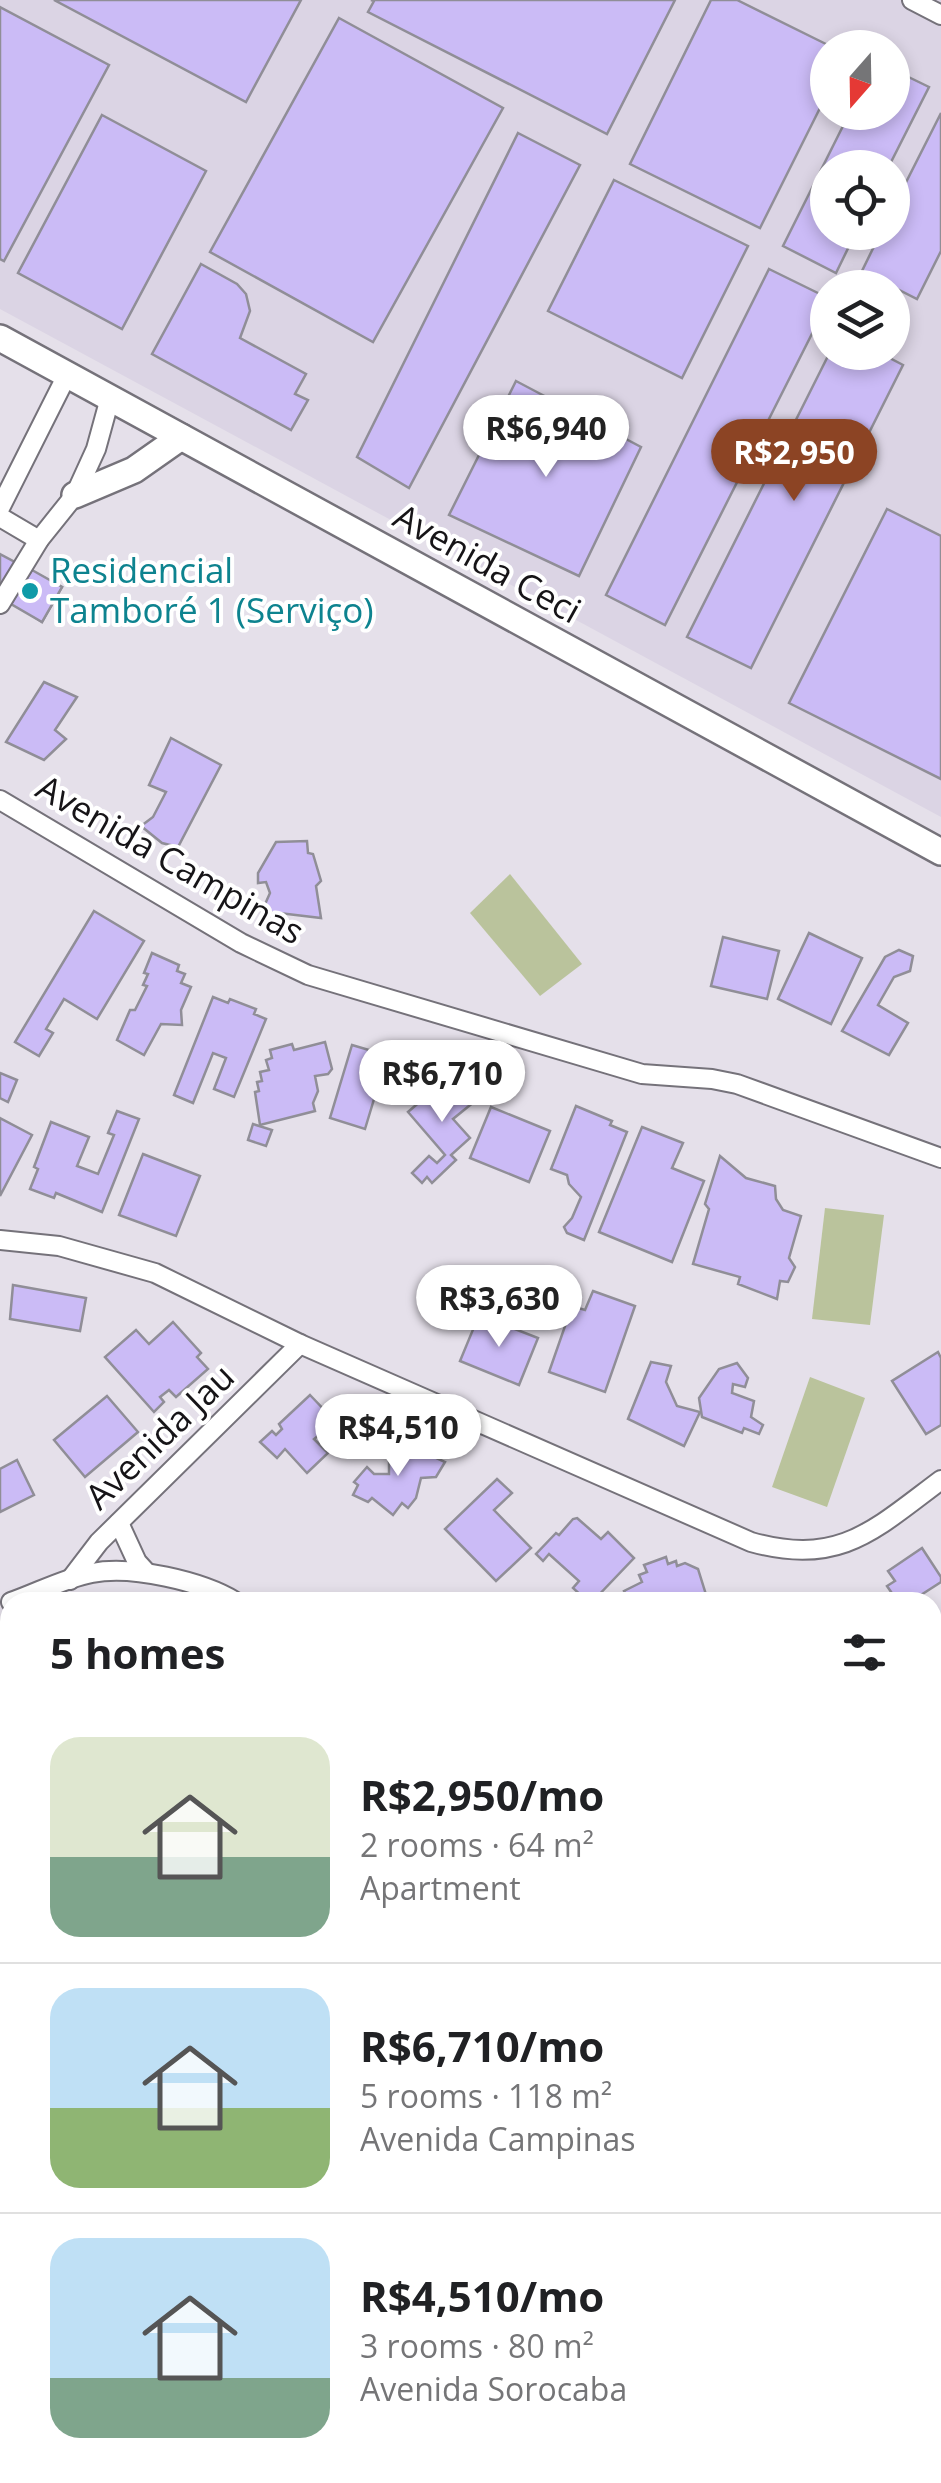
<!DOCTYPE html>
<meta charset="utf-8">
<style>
body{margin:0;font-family:"Open Sans",sans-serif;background:#f6f6f6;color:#202124;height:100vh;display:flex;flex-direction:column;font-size:38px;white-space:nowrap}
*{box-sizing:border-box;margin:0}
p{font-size:32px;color:#757577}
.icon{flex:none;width:55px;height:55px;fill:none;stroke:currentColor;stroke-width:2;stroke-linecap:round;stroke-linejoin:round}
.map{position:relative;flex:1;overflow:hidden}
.drawer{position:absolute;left:0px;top:1592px;width:942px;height:892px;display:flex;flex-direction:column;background:#fff;border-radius:30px 30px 0 0;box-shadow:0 5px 15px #0003}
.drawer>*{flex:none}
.needle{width:65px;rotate:200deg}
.fabs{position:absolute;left:810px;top:30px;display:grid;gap:20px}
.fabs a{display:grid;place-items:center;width:100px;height:100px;border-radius:50%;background:#fff;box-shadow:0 5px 15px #0003;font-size:50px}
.price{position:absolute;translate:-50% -85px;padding:0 22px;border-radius:35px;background:#fff;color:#222;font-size:32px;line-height:65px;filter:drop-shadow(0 2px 5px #0008)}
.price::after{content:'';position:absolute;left:50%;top:60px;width:30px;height:22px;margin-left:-15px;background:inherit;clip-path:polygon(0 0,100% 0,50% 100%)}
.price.selected{background:#8c4424;color:#fff}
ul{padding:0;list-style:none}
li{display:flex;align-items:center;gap:30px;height:250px;padding:0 50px}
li+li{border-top:2px solid #e0e0e0}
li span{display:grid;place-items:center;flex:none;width:280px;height:200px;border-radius:30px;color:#555}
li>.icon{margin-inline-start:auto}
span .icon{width:120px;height:120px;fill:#fffc;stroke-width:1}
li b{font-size:42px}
h2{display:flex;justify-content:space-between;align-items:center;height:120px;padding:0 50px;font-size:42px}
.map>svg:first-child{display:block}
.built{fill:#dbd4e4;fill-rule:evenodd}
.green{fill:#bac39c}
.building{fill:#cbbbf6;stroke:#908e97;stroke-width:2.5}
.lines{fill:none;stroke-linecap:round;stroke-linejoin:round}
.street-casing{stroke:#75727a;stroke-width:22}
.secondary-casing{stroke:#75727a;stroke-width:30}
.street{stroke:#fff;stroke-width:18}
.secondary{stroke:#fff;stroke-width:25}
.culture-dot{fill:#0f9aa8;stroke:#fff;stroke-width:4}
.labels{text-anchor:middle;stroke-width:8;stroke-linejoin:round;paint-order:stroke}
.street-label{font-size:35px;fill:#161417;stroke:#fff}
.culture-label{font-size:35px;fill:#0d838f;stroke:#fff;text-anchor:start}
</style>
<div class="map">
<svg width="941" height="2483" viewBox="0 0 941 2483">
<rect width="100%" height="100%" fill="#e5e0ea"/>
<path class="built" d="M 0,0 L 941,0 L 941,817 L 0,309 ZM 828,48 L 892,48 L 892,112 L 828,112 ZM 828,168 L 892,168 L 892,232 L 828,232 ZM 828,288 L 892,288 L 892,352 L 828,352 Z"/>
<g class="green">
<path d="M 510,874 L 582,964 L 540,996 L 470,913 Z"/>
<path d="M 825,1208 L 884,1215 L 870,1325 L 812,1319 Z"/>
<path d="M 810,1377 L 865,1398 L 827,1507 L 772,1487 Z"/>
</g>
<g class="building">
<path d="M 54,0 L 301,0 L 246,102 Z"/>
<path d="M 371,0 L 675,0 L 607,134 L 368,12 L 374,1 Z"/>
<path d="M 711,0 L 737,0 L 834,48 L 828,48 L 828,92 L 760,228 L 630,164 Z"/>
<path d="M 0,7 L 109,65 L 4,261 L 0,259 Z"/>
<path d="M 339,18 L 503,108 L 373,342 L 210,252 Z"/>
<path d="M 892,69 L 929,87 L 888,168 L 828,168 L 828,232 L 856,232 L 836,273 L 783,246 L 850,112 L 892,112 Z"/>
<path d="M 941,113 L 941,251 L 917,299 L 862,271 L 881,232 L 892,232 L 892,210 Z"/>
<path d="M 102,115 L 206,171 L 122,329 L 18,273 Z"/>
<path d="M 518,133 L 580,165 L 409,488 L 357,457 Z"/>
<path d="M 614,180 L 748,246 L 682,378 L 548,311 Z"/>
<path d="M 201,264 L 237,284 L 246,294 L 250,311 L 240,338 L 306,374 L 295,394 L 308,400 L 291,430 L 152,354 Z"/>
<path d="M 769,269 L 828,298 L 828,302 L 665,625 L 606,595 Z"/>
<path d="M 830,352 L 878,352 L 903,365 L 751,668 L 687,637 Z"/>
<path d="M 516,381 L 641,447 L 579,576 L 449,515 Z"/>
<path d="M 887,509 L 941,536 L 941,779 L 789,703 Z"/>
<path d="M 0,554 L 62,587 L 42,622 L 0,594 Z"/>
<path d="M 32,570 L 62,587 L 42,622 L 11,604 Z"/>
<path d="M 44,682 L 77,697 L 55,730 L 66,739 L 44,760 L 6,742 Z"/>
<path d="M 171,738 L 221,765 L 178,847 L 162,843 L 141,826 L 153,817 L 166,792 L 149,785 Z"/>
<path d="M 307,841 L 308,853 L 313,854 L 321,881 L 316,886 L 321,918 L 262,911 L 270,893 L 266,882 L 258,883 L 258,873 L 276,842 Z"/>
<path d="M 94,911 L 144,941 L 97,1019 L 64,999 L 46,1029 L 53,1033 L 39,1056 L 15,1042 Z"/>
<path d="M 809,933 L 862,958 L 831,1024 L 778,999 Z"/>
<path d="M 723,937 L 779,951 L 767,999 L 711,986 Z"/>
<path d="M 899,950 L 913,956 L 910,971 L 894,977 L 878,1005 L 908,1023 L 889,1055 L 842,1031 L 885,957 Z"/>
<path d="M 152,953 L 179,965 L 177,971 L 185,974 L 181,983 L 191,987 L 181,1010 L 182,1025 L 161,1024 L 144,1055 L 117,1040 L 130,1010 L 135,1010 L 147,986 L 143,985 L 148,974 L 144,973 Z"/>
<path d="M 213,997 L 228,1003 L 230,999 L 256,1009 L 254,1014 L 266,1019 L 234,1097 L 214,1089 L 226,1058 L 213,1053 L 193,1103 L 174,1095 Z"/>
<path d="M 325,1042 L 332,1069 L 328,1074 L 315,1076 L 318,1091 L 313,1103 L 315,1111 L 260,1125 L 255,1092 L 259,1091 L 257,1082 L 262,1081 L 260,1072 L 269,1070 L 266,1060 L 272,1058 L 270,1050 L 292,1044 L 294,1050 Z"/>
<path d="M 352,1045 L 413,1063 L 404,1094 L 378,1086 L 365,1129 L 330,1118 Z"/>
<path d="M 0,1073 L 17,1080 L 8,1102 L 0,1098 Z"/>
<path d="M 452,1074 L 475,1101 L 453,1119 L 470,1138 L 451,1155 L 456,1160 L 432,1183 L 427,1177 L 422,1183 L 412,1173 L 429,1156 L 437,1163 L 445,1155 L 408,1112 Z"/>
<path d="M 576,1106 L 612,1121 L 610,1125 L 627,1132 L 584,1240 L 567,1233 L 564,1227 L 572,1218 L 581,1197 L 569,1184 L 567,1175 L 551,1169 Z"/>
<path d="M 491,1107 L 550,1131 L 529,1182 L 470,1158 Z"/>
<path d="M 117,1111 L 139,1119 L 102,1212 L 56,1193 L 54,1198 L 30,1189 L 38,1169 L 34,1167 L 51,1122 L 89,1137 L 77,1166 L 98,1174 L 114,1135 L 108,1133 Z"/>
<path d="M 0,1118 L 32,1135 L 0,1196 Z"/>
<path d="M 253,1124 L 272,1130 L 266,1146 L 248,1140 Z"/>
<path d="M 642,1127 L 683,1143 L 672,1168 L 704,1181 L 672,1262 L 599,1232 Z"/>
<path d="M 143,1154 L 200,1176 L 176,1236 L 119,1215 Z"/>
<path d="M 720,1156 L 746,1178 L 775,1186 L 776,1199 L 783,1210 L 801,1216 L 789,1258 L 795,1267 L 788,1282 L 780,1281 L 777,1299 L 738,1284 L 740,1277 L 693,1264 L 709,1209 L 705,1204 Z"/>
<path d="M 13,1285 L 86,1298 L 80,1331 L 10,1319 Z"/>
<path d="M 593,1291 L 635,1306 L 605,1392 L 549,1372 L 572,1306 L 585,1310 Z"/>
<path d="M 479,1315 L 538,1338 L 519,1385 L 460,1361 Z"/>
<path d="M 173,1322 L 201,1353 L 197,1357 L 208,1369 L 176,1397 L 169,1390 L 160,1397 L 164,1402 L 154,1412 L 105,1357 L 136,1330 L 149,1344 Z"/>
<path d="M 938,1352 L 941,1358 L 941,1425 L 926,1434 L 892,1381 Z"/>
<path d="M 651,1362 L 671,1366 L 666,1382 L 677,1406 L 700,1412 L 684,1446 L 628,1419 Z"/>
<path d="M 737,1363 L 748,1378 L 745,1387 L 733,1384 L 732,1393 L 754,1401 L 751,1417 L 763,1425 L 759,1434 L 744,1428 L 742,1433 L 702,1417 L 699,1398 L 719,1369 Z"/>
<path d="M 310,1395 L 330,1416 L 319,1425 L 324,1431 L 314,1439 L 328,1453 L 307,1473 L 285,1449 L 277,1458 L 260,1442 L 272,1431 L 276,1435 L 282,1429 L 279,1424 Z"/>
<path d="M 107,1396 L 138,1432 L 85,1477 L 54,1440 Z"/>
<path d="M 409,1445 L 445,1462 L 436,1477 L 421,1478 L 416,1498 L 408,1508 L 402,1503 L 393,1515 L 372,1498 L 368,1502 L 353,1495 L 358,1485 L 354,1482 L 367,1467 L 374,1474 L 389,1474 L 389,1461 Z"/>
<path d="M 17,1460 L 34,1495 L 0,1512 L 0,1469 Z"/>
<path d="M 497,1479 L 512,1493 L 494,1510 L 531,1548 L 496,1581 L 445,1529 Z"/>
<path d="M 577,1518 L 601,1539 L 608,1532 L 634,1558 L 592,1602 L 588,1602 L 573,1588 L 579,1581 L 549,1554 L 543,1561 L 536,1554 L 556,1533 L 559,1535 L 573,1519 Z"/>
<path d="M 922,1548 L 941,1577 L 941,1582 L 910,1602 L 898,1602 L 887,1586 L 895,1581 L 888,1571 Z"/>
<path d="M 666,1557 L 668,1564 L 676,1561 L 677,1566 L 685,1563 L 698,1569 L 708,1601 L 619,1602 L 628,1599 L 624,1591 L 642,1582 L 639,1575 L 647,1572 L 644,1565 Z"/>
<path d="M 932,1964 L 941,1969 L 941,2091 L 932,2086 Z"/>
<path d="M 0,2132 L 10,2135 L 0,2188 Z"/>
<path d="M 940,2206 L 941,2207 L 941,2276 L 935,2272 L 932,2275 L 932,2238 L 936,2234 L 932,2231 L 932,2213 Z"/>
<path d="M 12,2475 L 73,2475 L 75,2483 L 14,2483 Z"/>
<path d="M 422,2475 L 481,2475 L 480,2483 L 421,2483 Z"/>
</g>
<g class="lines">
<defs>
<g id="street">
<path d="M 912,0 L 941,15"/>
<path d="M 0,508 L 67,375"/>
<path d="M 0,517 L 39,540"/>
<path d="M 0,604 L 39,540 L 75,495 L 96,449 L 110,398"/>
<path d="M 0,800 L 241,943 L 308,975 L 642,1074 L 712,1079 L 737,1084 L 941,1158"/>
<path d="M 0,1240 L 59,1246 L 155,1273 L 300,1344 L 751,1542 C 839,1567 874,1530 941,1480"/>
<path d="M 119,1523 L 137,1562 L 147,1573"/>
<path d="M 70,1580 L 99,1542 L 300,1344"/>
<path d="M 11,1602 C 37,1593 65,1578 92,1573 C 131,1565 202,1581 236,1602"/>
<path d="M 932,1822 L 941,1821"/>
<path d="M 0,1858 L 10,1860"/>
<path d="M 935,1869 L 941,1843"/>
<path d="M 0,2070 L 10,2072"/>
<path d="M 263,2475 L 268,2483"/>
<path d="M 762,2475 L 769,2483"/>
<path d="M 674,2483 L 690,2475"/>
</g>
<g id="secondary">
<path d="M 0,338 L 941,852"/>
<path d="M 75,495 L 134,470 L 181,437"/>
</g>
</defs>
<use href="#street" class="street-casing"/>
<use href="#secondary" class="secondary-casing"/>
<use href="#street" class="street"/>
<use href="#secondary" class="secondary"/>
</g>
<circle class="culture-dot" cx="30" cy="591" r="10"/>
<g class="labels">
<g class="street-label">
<text transform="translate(487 564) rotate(29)" y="12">Avenida Ceci</text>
<text transform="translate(170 860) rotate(30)" y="12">Avenida Campinas</text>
<text transform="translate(160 1437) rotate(-44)" y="12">Avenida Jau</text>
</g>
<g class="culture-label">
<text x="50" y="583">Residencial<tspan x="50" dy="40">Tamboré 1 (Serviço)</tspan></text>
</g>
</g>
</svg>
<div class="fabs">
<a><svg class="needle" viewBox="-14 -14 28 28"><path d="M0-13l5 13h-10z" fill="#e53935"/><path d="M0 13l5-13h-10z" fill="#757577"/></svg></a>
<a><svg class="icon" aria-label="locate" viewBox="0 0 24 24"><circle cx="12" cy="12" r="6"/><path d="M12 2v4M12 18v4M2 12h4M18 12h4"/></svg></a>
<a><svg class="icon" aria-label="layers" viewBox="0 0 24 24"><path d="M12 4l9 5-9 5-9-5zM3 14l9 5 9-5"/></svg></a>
</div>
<b class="price" style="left:546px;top:480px">R$6,940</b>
<b class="price selected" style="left:794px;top:504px">R$2,950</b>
<b class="price" style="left:442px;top:1125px">R$6,710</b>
<b class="price" style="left:499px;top:1350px">R$3,630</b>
<b class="price" style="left:398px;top:1479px">R$4,510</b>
<section class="drawer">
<h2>5 homes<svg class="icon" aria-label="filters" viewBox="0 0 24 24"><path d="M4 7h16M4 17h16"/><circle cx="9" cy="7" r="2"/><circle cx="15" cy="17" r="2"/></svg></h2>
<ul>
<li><span style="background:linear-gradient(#dfe7d0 60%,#7fa58c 0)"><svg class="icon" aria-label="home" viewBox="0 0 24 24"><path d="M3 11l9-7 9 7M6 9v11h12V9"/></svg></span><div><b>R$2,950/mo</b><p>2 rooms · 64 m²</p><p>Apartment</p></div></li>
<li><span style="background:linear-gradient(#bfe0f5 60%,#8fb573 0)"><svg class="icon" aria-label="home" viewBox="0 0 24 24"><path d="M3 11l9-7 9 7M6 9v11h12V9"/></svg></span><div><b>R$6,710/mo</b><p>5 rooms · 118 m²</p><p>Avenida Campinas</p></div></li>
<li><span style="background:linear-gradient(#bfe0f5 70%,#7fa58c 0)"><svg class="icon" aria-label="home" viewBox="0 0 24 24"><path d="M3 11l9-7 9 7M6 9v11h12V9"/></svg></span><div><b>R$4,510/mo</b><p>3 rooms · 80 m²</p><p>Avenida Sorocaba</p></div></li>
</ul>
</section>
</div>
